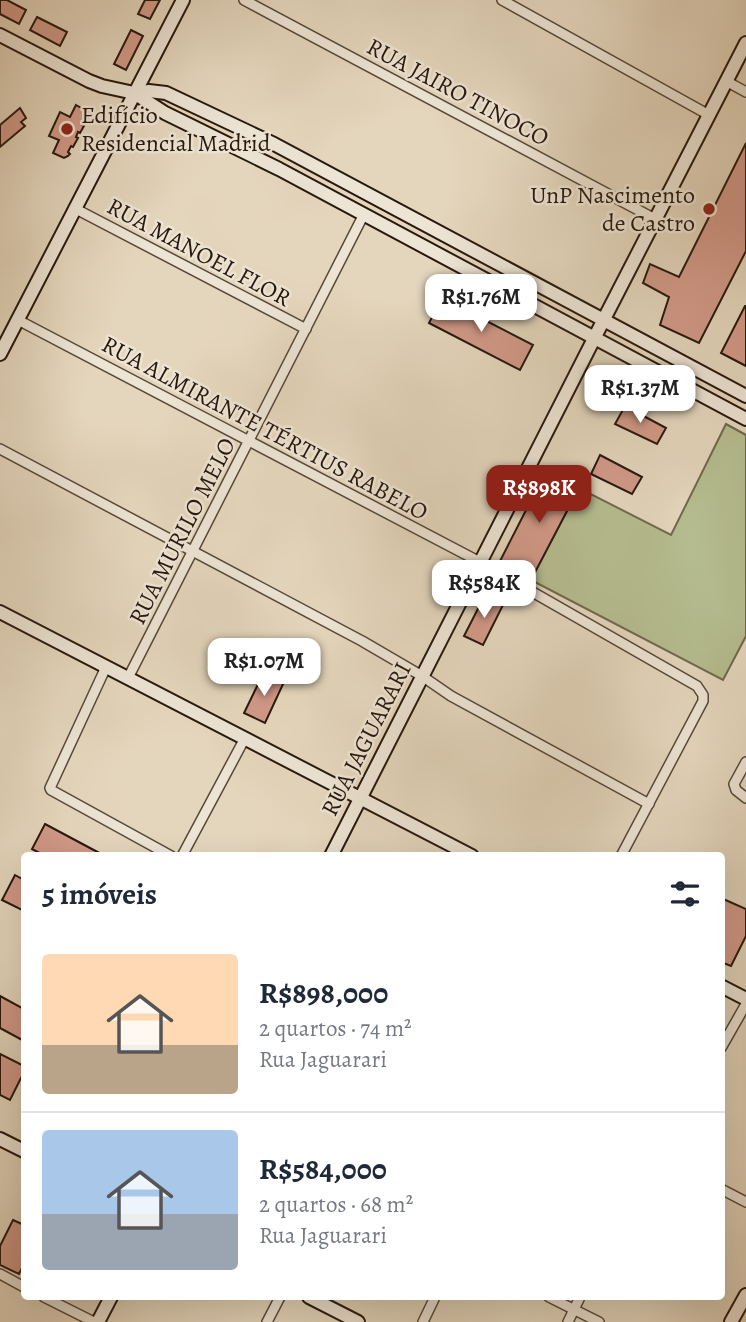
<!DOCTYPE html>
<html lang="pt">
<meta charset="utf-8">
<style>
body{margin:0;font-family:Alegreya,serif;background:#f6f6f7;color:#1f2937;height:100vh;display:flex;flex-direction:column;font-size:26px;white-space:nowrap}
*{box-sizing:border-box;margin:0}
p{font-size:23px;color:#747a83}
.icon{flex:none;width:38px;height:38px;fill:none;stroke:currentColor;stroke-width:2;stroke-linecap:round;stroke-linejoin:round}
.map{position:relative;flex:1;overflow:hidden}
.drawer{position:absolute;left:21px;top:852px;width:704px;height:448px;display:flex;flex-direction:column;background:#fff;border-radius:7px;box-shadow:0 7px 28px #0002}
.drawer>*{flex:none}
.price{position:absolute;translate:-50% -60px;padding:0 16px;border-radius:14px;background:#fff;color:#222;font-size:23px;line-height:46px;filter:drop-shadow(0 2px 4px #0008)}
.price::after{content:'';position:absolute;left:50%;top:42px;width:21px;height:16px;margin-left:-10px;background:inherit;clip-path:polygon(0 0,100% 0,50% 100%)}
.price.on{background:#8f2418;color:#fff}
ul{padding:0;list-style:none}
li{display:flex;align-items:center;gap:21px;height:175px;padding:0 21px}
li+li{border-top:2px solid #e0e1e3}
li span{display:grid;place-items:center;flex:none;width:196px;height:140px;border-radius:7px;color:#555}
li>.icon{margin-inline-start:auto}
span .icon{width:84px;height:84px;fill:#fffc;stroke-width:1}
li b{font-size:30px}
h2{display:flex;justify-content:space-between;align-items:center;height:84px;padding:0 21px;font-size:30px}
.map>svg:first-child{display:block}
.green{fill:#b5bd90;stroke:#6e6a4e;stroke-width:2}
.building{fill:#d29a89;stroke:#27180d;stroke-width:2}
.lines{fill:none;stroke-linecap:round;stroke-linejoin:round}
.street-casing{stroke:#564839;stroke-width:12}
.secondary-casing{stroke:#27180d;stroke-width:16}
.street{stroke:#ede4d4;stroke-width:9}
.secondary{stroke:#ede4d4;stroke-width:12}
.poi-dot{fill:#8f2418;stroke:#ede4d4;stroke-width:2.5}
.labels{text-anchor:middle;stroke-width:5;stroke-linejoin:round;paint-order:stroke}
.street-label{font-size:24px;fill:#27180d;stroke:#ede4d4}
.poi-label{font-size:24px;fill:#27180d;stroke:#ede4d4;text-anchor:start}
</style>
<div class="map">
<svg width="746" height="1322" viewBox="0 0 746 1322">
<rect width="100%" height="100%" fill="#e4d6bd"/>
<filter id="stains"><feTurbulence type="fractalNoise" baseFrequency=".00286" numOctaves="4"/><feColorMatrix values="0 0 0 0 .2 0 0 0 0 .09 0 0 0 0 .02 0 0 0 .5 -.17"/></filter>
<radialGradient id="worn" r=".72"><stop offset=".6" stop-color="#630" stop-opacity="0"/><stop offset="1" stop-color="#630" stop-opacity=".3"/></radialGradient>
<path class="green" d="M 726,424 L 746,435 L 746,636 L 723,680 L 531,580 L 579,488 L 671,535 Z"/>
<g class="building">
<path d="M 0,0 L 7,0 L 26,10 L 19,24 L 0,14 Z"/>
<path d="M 145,0 L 160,0 L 150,19 L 138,14 Z"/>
<path d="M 37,17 L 67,32 L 60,46 L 30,30 Z"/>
<path d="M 131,30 L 143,36 L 126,70 L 114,64 Z"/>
<path d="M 76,105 L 88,112 L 89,115 L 87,120 L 84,120 L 82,125 L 84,126 L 80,133 L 78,132 L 76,137 L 78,138 L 73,147 L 71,146 L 68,152 L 70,154 L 68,156 L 64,158 L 53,153 L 59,140 L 49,136 L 60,112 L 70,117 Z"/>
<path d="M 20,108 L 26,118 L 21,122 L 25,126 L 0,147 L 0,125 Z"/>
<path d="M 746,143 L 746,251 L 699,343 L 660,325 L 669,297 L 643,283 L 650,264 L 679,277 Z"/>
<path d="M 442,298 L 533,345 L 520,370 L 429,323 Z"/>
<path d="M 745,306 L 746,306 L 746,366 L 721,353 Z"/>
<path d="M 625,406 L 666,428 L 657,444 L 615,424 Z"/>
<path d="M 600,455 L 642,477 L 632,494 L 591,474 Z"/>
<path d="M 546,471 L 579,488 L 531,580 L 499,563 Z"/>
<path d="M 485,595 L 503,605 L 483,645 L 464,636 Z"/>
<path d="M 264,672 L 284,682 L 265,723 L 244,713 Z"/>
<path d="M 45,824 L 105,856 L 45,856 L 32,849 Z"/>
<path d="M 15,875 L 24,880 L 24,911 L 2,900 Z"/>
<path d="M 721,898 L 746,909 L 746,936 L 731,966 L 721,962 Z"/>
<path d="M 0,996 L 24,1009 L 24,1041 L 0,1028 Z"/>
<path d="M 0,1054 L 22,1065 L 24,1060 L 24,1072 L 10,1100 L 0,1095 Z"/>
<path d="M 13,1220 L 24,1225 L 24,1264 L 19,1274 L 0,1265 L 0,1246 Z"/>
</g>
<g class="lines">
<defs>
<g id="street">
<path d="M 244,0 L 655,219"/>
<path d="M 502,0 L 709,115"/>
<path d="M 726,81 L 746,92"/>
<path d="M 74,208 L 306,329"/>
<path d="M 18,320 L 480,562 L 697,686 L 703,695 L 703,701 L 621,856"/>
<path d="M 0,449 L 362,641 L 422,676 L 451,696 L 649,804"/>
<path d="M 106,667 L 50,788 L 51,790 L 171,856"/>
<path d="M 128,678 L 364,214"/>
<path d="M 746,762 L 734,784 L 736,790 L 746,798"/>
<path d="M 182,856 L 245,738"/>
<path d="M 721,1048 L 746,1004"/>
<path d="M 721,1189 L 746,1202"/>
<path d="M 0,1274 L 24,1287"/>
<path d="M 44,1297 L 94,1322"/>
<path d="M 549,1297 L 599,1322"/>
<path d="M 267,1322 L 280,1297"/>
<path d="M 423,1322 L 435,1297"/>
<path d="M 568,1322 L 580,1297"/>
</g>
<g id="secondary">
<path d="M 0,35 L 89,81 L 102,86 L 134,93 L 149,91 L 166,93 L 274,144 L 746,396"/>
<path d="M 134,93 L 165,113 L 279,169 L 746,419"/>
<path d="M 0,354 L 183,0"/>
<path d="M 0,612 L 472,856"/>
<path d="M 331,856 L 603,321 L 746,43"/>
<path d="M 721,986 L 746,999"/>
<path d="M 0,1139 L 24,1151"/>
<path d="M 309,1297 L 358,1322"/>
<path d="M 98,1322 L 111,1297"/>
<path d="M 731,1322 L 746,1295"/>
</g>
</defs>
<use href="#street" class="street-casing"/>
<use href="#secondary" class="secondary-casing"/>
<use href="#street" class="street"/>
<use href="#secondary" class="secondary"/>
</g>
<g class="poi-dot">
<circle cx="67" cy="129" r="7"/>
<circle cx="709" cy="209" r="7"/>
</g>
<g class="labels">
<g class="street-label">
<text transform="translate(458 92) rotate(28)" y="8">RUA JAIRO TINOCO</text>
<text transform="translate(199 252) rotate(28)" y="8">RUA MANOEL FLOR</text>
<text transform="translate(265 428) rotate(28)" y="8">RUA ALMIRANTE TÉRTIUS RABELO</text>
<text transform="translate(182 531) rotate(-63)" y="8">RUA MURILO MELO</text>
<text transform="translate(366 739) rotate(-63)" y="8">RUA JAGUARARI</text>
</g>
<g class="poi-label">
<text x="81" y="123">Edifício<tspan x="81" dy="28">Residencial Madrid</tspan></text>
<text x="695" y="203" text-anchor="end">UnP Nascimento<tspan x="695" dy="28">de Castro</tspan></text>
</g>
</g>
<rect width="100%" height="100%" filter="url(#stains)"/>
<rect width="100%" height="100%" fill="url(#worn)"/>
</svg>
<b class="price" style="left:481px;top:334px">R$1.76M</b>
<b class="price" style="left:640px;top:425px">R$1.37M</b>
<b class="price on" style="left:539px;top:525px">R$898K</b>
<b class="price" style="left:484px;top:620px">R$584K</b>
<b class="price" style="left:264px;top:698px">R$1.07M</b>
<section class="drawer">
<h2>5 imóveis<svg class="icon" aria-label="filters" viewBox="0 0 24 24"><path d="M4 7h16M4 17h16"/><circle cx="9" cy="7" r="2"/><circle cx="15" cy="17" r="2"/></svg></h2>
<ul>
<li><span style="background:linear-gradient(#ffd9b3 65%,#b9a48a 0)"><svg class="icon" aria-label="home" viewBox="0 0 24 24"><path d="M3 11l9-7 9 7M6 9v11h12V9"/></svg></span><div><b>R$898,000</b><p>2 quartos · 74 m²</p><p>Rua Jaguarari</p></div></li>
<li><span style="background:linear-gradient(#a9c7e8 60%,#9aa5b1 0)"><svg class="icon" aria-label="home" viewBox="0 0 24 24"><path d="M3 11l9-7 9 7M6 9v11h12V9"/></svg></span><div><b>R$584,000</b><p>2 quartos · 68 m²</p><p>Rua Jaguarari</p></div></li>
</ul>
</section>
</div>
